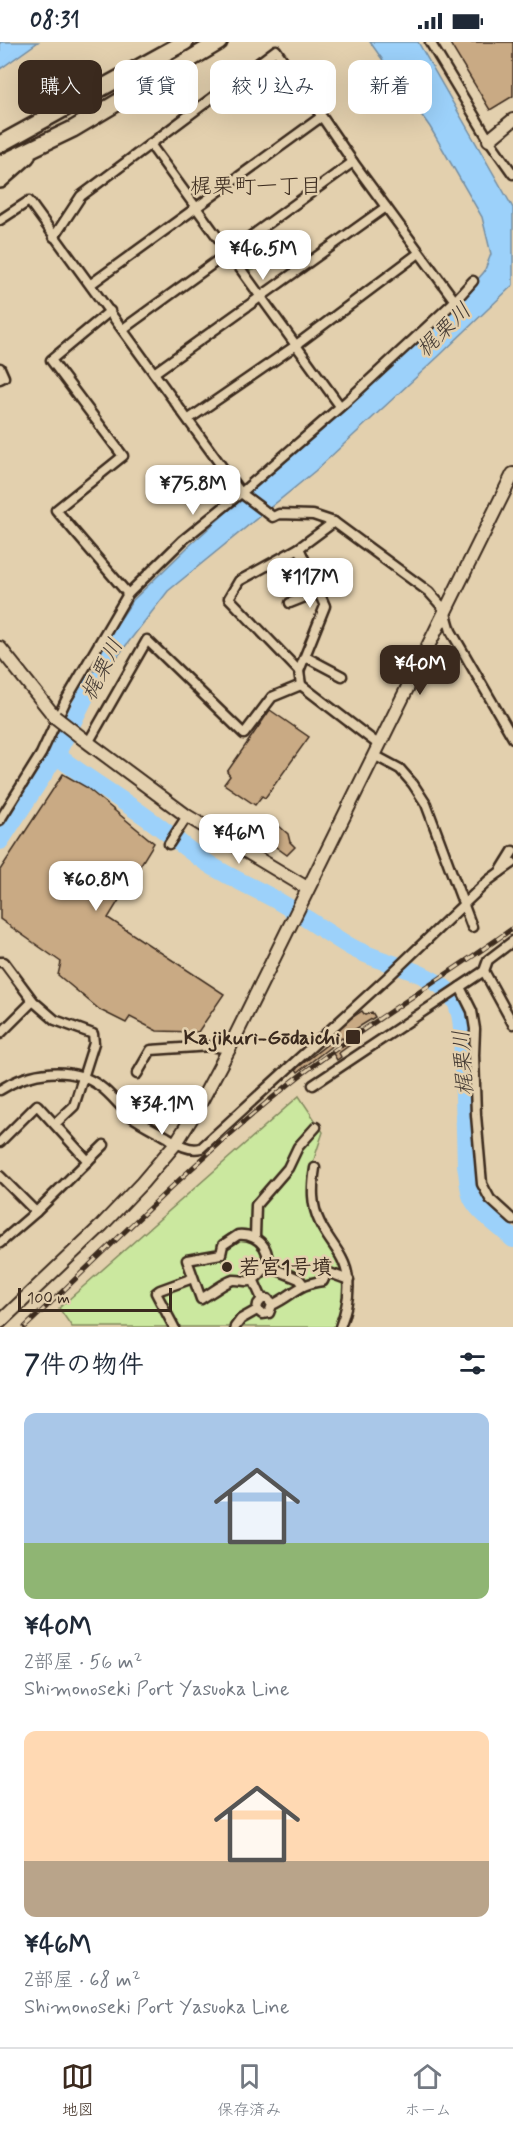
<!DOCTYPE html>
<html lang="ja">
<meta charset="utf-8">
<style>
body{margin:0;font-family:Mynerve,"Klee One",sans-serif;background:#f2f2f3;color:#1f2937;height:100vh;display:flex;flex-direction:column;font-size:22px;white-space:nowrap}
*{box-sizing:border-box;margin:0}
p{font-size:20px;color:#747a83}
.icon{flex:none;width:33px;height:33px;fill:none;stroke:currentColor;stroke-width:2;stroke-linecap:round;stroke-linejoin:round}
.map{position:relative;height:1285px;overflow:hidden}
.drawer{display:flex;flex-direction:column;background:#fff;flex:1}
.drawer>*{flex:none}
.top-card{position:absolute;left:18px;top:18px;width:477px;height:54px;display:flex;gap:12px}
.scale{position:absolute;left:18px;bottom:15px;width:154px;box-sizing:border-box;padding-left:6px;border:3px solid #3b2a1e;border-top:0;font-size:16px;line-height:21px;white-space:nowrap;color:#3b2a1e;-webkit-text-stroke:4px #e3d0ae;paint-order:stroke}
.price{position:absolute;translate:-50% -51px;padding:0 14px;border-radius:12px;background:#fff;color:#222;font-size:20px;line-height:39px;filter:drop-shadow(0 2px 3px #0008)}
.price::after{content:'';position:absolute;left:50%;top:36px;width:18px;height:14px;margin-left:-9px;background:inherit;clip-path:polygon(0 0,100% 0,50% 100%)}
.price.current{background:#3b2a1e;color:#fff}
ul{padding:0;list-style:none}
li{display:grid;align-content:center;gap:12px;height:318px;padding:0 24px}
li span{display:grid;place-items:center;height:186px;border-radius:12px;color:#555}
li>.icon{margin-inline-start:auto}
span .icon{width:108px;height:108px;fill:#fffc;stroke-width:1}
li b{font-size:26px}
h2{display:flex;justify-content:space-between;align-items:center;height:72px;padding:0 24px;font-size:26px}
.tag{padding:0 21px;border-radius:12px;background:#fff;box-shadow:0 6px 24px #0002;font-size:21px;line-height:54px}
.tag.current{background:#3b2a1e;color:#fff}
.status{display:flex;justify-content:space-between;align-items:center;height:42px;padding:0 30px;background:#fff;direction:ltr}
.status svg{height:16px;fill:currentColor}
.tabs{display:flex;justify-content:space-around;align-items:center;height:84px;border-top:2px solid #e0e1e3;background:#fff;font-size:16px;color:#747a83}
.tabs a{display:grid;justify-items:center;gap:3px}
.tabs .current{color:#3b2a1e}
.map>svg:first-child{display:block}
.green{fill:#cbe89f;stroke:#83895e;stroke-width:1.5}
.water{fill:#9cd1fa;stroke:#758ea2;stroke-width:1.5}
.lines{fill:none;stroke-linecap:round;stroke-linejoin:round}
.river{stroke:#9cd1fa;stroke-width:18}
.building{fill:#c9aa84;stroke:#3b2a1e;stroke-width:1.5}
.street-casing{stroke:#3b2a1e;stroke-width:13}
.secondary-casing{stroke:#3b2a1e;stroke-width:16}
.highway-casing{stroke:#3b2a1e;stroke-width:20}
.street{stroke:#e3d0ae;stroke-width:8}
.secondary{stroke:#e3d0ae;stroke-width:12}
.highway{stroke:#e3d0ae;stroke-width:15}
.rail-casing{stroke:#3b2a1e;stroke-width:5}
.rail{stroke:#e3d0ae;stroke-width:3;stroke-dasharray:9;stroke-linecap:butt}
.secondary-bridge-casing{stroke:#3b2a1e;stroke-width:16;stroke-linecap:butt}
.secondary-bridge{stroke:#e3d0ae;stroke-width:12}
.poi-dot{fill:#3b2a1e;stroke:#e3d0ae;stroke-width:2}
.labels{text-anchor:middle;stroke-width:5;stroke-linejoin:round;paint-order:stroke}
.poi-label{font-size:21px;font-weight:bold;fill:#3b2a1e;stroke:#e3d0ae;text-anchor:end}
.neighbourhood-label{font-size:22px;fill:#3b2a1e;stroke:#e3d0ae}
.water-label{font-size:22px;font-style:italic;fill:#453b34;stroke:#e3d0ae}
</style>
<div class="status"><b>08:31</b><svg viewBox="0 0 49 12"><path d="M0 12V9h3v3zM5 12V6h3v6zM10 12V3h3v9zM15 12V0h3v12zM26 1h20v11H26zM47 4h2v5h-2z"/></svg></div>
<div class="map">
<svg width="513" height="1285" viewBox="0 0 513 1285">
<rect width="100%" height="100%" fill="#e3d0ae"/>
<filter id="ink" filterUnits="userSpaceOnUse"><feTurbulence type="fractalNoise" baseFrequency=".0167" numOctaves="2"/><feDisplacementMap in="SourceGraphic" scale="12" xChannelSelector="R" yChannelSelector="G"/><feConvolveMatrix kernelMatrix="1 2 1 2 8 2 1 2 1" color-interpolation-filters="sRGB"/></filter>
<g filter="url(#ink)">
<g class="green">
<path d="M 253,191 L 270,215 L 254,228 L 247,229 L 234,209 Z"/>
<path d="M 299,1054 L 323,1090 C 316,1112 304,1139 311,1163 C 314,1171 320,1180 324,1188 C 346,1230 351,1238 337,1285 L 72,1285 L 59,1266 Z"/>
</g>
<g class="water">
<path d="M 0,0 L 38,0 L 0,27 Z"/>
<path d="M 370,0 L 418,0 L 513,166 L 513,243 L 438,315 L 315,429 L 168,549 L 83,659 L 105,600 L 133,558 L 189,504 L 450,269 L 484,230 L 491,212 L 482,175 L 430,85 Z"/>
</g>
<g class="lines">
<g class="river">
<path d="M 56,713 C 85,735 116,754 146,775 C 165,788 181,803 200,816 C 223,833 251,844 276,858 C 301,872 324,889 349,904 C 380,922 420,925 448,949 C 458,958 461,973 462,986 L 466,1123 C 468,1133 468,1146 472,1156 C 480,1172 500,1184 513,1197"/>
<path d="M 0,799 L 56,713 L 93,639"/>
</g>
</g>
<g class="building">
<path d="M 449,0 L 513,0 L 513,54 L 490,68 Z"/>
<path d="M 270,668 L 309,695 L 265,756 L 262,754 L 255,763 L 224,742 L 230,734 L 227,730 Z"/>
<path d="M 63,732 L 86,745 L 154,801 L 108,876 L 224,952 L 198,990 L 157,989 L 130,975 L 126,981 L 100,968 L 58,933 L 61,920 L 0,877 L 0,828 Z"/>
<path d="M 272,778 L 288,792 L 290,800 L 295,805 L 287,813 L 273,803 L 269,806 L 257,793 Z"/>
<path d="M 362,969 L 365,973 L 372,970 L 375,975 L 349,991 L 354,1000 L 339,1011 L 341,1015 L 337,1018 L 332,1010 L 345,999 L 342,996 L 298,1030 L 296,1027 L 339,993 L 335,987 Z"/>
</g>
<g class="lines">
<defs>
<g id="street">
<path d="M 430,0 L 489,98 L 513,132"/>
<path d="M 150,102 L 340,364"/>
<path d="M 0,178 L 29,159 L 241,451 L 273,475 L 279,472 L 313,473 L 334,480 L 429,550 L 445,568 L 451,589 L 513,696"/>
<path d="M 54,195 L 81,154 L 276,8 L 353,120 L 455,259"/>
<path d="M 91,242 L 321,75"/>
<path d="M 110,269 L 51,318 L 123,414 L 56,468 L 128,552"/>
<path d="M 123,287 L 353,120"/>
<path d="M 0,326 L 4,335 L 0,337"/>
<path d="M 154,331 L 386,165"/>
<path d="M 189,377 L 295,304 L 419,211"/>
<path d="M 290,561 L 320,549"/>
<path d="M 306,615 L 342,634"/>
<path d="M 299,629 L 325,564 L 299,506"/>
<path d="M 301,643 L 379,703"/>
<path d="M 88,701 L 147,598 L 244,692 L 272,655 L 301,643 L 299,629 L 229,556 L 239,539 L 299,506 L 334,480"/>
<path d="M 374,713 L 400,727 L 413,742 L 426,762 L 472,885"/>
<path d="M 0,778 L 41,712 L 66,658 L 128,552 L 183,498 L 241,451 L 348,358 L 455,259 L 473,239"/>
<path d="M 169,802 L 187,774"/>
<path d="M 500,830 L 513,821"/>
<path d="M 0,920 L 4,920 L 33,959 L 55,978 L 93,992 L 94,1001 L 74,1064 L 55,1082"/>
<path d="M 484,929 L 513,982"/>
<path d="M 460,945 L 472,969 L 475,987 L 474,1013 L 476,1073 L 482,1142 L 490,1157 L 513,1178"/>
<path d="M 0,992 L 33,959"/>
<path d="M 137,1032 L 151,1008 L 211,1004 L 229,1007"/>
<path d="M 313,1043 L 484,929 L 488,918 L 513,899"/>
<path d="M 0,1048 C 29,1029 71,1022 101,1045 C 112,1053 120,1065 131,1074 C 142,1082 155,1088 167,1095 C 178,1102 188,1109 201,1106 L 390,933 L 489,838 L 500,830 L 513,809"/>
<path d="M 0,1100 L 37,1063 L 88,1119"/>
<path d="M 315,1126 C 312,1145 311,1163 320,1181 C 326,1194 336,1205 342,1217 C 353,1238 348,1264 340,1285"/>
<path d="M 0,1134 L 36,1170"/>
<path d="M 238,1193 C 261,1191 278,1214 259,1233 C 248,1244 244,1237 233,1238 C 227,1239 208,1253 201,1257 L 187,1218 L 221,1212 L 223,1203 Z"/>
<path d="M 255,1195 L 256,1163 L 288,1126 L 298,1105 L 316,1085"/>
<path d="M 0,1201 L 36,1170 L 104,1103"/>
<path d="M 265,1223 L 299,1237 L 303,1242"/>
<path d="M 253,1237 L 262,1257"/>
<path d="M 272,1263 L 268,1257 L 262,1257 L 258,1262 L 257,1268 L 262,1272 L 269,1271 L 272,1263 C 294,1253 297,1242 323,1239 L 327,1230 L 349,1238"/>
<path d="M 174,1285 L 156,1251 L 160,1248 L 193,1236"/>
<path d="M 235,1285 L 241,1277 L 257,1268"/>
</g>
<g id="secondary">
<path d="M 489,98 L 513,78"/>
<path d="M 0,606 L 55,675"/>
<path d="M 82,696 L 187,774 L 307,846"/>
<path d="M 0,1280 L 101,1184 L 142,1141 L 176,1101 L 196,1069 L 229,1007 L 513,432"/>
</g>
<g id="highway">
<path d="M 0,102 L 185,0"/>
<path d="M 0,122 L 73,87 L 219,0"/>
<path d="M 0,138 L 27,114"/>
</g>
</defs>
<use href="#street" class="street-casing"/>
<use href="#secondary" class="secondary-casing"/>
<use href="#highway" class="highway-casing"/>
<use href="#street" class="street"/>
<use href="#secondary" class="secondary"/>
<use href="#highway" class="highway"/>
<defs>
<path id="rail" d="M 25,1285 C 113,1202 198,1115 293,1039 C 363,984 441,938 513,886"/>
</defs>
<use href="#rail" class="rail-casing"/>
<use href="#rail" class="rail"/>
<defs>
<path id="secondary-bridge" d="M 55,675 L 82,696"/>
</defs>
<use href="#secondary-bridge" class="secondary-bridge-casing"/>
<use href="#secondary-bridge" class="secondary-bridge"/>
</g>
</g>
<g class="poi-dot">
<rect x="345" y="987" width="16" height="16" rx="3"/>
<circle cx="227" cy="1225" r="6"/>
</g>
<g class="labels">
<g class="poi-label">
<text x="340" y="1002">Kajikuri-Gōdaichi</text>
<text x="239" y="1232" text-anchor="start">若宮1号墳</text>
</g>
<g class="neighbourhood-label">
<text x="256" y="151">梶栗町一丁目</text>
</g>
<g class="water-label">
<text transform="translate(443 287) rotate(-44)" y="8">梶栗川</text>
<text transform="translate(101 627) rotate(-63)" y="8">梶栗川</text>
<text transform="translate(462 1021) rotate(-94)" y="8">梶栗川</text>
</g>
</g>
</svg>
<div class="scale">100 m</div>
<b class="price" style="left:263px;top:239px">¥46.5M</b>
<b class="price" style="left:193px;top:474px">¥75.8M</b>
<b class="price" style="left:310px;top:567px">¥117M</b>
<b class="price current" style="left:420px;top:654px">¥40M</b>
<b class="price" style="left:239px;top:823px">¥46M</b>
<b class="price" style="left:96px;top:870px">¥60.8M</b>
<b class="price" style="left:162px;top:1094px">¥34.1M</b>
<div class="top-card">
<a class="tag current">購入</a>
<a class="tag">賃貸</a>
<a class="tag">絞り込み</a>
<a class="tag">新着</a>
</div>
</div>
<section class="drawer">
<h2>7件の物件<svg class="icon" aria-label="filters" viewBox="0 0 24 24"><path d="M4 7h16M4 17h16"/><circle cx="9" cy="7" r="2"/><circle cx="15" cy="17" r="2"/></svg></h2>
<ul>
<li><span style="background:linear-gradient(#a9c7e8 70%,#8fb573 0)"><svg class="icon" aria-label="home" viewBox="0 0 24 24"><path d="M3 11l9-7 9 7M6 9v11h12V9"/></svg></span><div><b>¥40M</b><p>2部屋 · 56 m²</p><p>Shimonoseki Port Yasuoka Line</p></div></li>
<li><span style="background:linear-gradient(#ffd9b3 70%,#b9a48a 0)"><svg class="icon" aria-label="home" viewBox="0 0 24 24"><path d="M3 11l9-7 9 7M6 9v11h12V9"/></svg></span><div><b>¥46M</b><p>2部屋 · 68 m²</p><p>Shimonoseki Port Yasuoka Line</p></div></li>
</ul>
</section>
<nav class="tabs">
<a class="current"><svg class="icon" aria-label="map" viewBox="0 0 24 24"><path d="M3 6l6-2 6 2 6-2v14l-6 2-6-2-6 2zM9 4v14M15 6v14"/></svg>地図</a>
<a><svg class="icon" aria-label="saved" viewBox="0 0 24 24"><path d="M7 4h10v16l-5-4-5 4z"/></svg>保存済み</a>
<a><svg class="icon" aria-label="home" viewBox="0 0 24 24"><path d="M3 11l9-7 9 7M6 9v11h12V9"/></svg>ホーム</a>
</nav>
